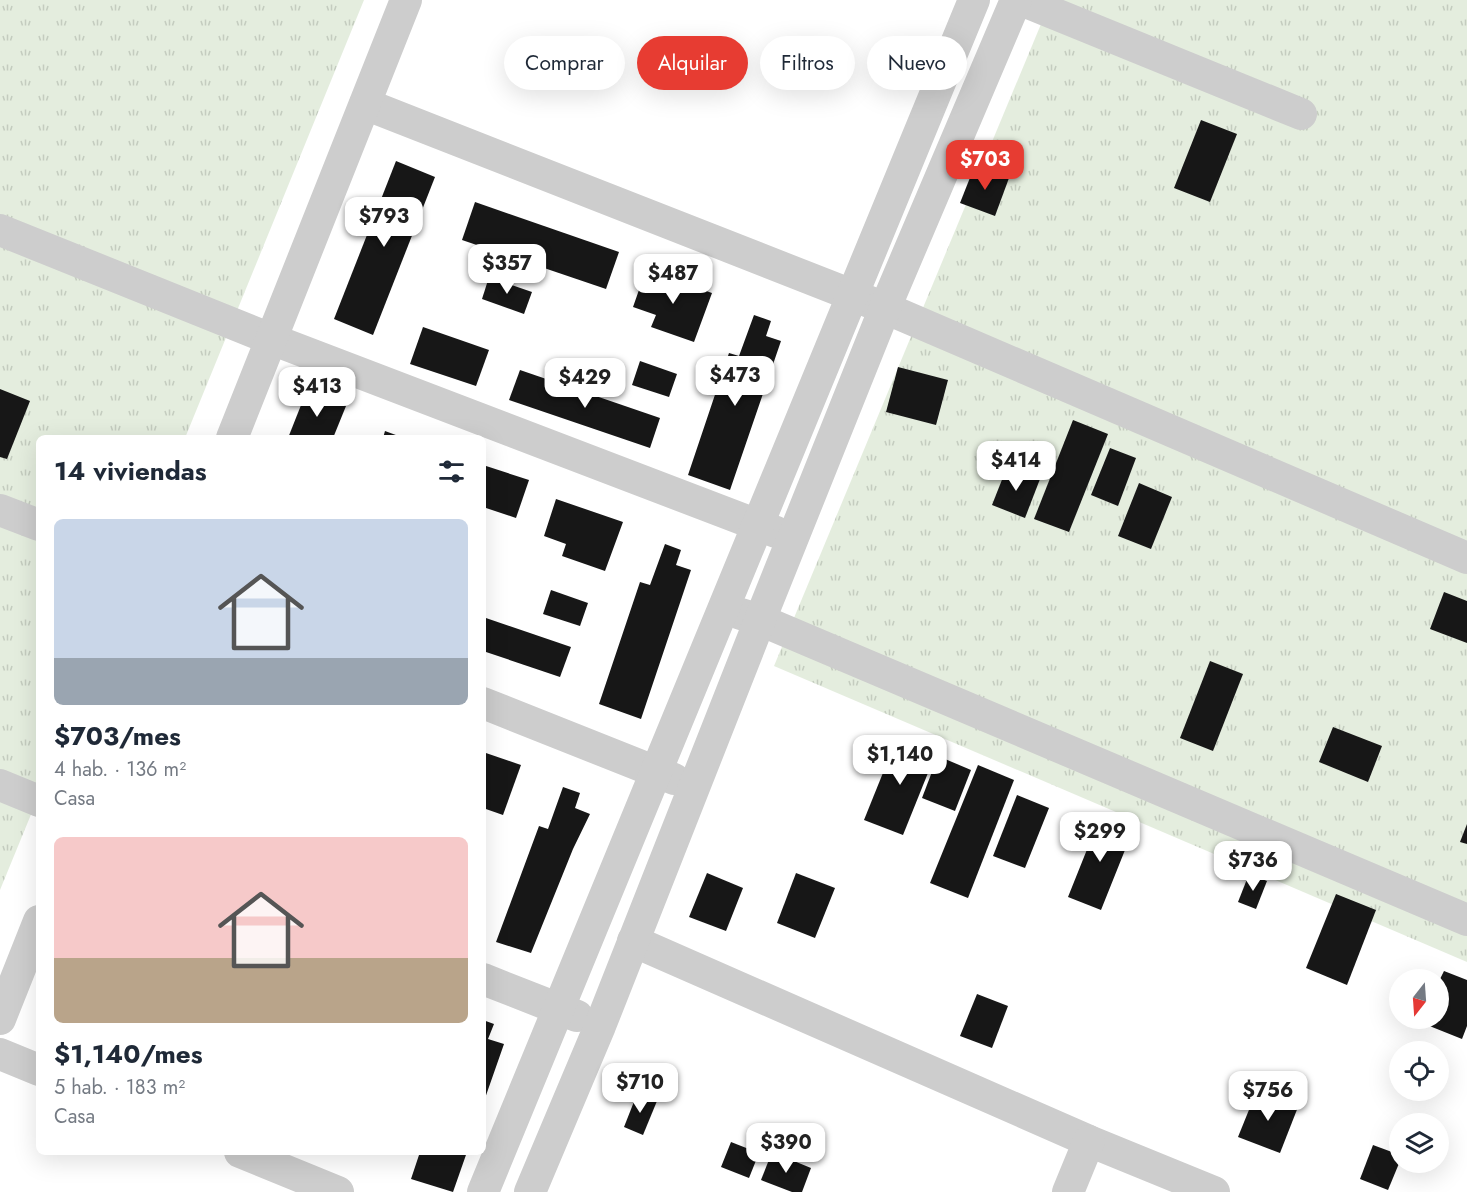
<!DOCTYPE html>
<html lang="es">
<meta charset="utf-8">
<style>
body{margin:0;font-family:Jost,sans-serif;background:#f6f6f7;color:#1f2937;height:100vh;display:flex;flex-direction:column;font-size:22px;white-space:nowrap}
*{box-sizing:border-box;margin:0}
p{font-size:20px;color:#747a83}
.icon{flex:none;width:33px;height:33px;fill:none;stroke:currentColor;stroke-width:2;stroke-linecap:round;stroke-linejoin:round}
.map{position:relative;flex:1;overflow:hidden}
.drawer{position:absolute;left:36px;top:435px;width:450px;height:720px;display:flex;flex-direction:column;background:#fff;border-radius:9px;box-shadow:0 6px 24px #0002}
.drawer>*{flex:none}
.hud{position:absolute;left:504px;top:36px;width:570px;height:54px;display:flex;gap:12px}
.needle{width:39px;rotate:197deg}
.buttons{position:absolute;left:1389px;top:969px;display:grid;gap:12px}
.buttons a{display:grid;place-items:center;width:60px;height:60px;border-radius:50%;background:#fff;box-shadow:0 6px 24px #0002;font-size:30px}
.price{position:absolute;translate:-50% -51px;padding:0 14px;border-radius:12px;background:#fff;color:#222;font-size:20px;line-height:39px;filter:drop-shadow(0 2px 3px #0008)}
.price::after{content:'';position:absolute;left:50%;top:36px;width:18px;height:14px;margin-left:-9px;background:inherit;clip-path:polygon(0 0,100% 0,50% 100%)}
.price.selected{background:#e73c32;color:#fff}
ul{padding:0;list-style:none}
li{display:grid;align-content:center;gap:12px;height:318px;padding:0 18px}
li span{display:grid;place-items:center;height:186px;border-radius:9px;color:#555}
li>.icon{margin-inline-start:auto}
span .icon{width:108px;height:108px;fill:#fffc;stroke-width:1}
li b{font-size:26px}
h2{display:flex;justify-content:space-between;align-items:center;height:72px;padding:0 18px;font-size:26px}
.pill{padding:0 21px;border-radius:27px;background:#fff;box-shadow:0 6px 24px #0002;font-size:21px;line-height:54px}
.pill.selected{background:#e73c32;color:#fff}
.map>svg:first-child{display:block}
.grass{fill:url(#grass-tufts)}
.building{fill:#171717}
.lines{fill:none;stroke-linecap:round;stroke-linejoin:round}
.street{stroke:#cdcdcd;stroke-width:32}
</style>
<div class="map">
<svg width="1467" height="1192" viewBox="0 0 1467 1192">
<defs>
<pattern id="grass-tufts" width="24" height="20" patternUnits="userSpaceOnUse" patternTransform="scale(1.5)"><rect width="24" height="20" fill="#e4edde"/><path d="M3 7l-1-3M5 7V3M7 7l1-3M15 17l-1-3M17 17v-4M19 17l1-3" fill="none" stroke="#c4ccbf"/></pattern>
</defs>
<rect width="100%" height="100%" fill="#fff"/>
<g class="grass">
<path d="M 0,0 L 364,0 L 185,438 L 39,438 L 39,795 L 0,890 Z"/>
<path d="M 1051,0 L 1467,0 L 1467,962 L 774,666 Z"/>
</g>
<g class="building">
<path d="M 1201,120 L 1237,134 L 1210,202 L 1174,188 Z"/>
<path d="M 396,161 L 435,177 L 373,335 L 334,319 Z"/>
<path d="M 975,165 L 1009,178 L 995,216 L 960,203 Z"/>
<path d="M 475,202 L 619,252 L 606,289 L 462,240 Z"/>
<path d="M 646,270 L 712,293 L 694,342 L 651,327 L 656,315 L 633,307 Z"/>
<path d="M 489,277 L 532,292 L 524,314 L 482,299 Z"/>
<path d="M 754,315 L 771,321 L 766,336 L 781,341 L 730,490 L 688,475 L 729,353 L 739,356 Z"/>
<path d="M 423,327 L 489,350 L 476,386 L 410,364 Z"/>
<path d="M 640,361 L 677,374 L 669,397 L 632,385 Z"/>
<path d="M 898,367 L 948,380 L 936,425 L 886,412 Z"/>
<path d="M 520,370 L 660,418 L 650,448 L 509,400 Z"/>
<path d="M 0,389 L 30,401 L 7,459 L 0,457 Z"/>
<path d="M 307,390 L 346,406 L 333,438 L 288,438 Z"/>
<path d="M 1073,420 L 1108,434 L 1069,532 L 1034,519 Z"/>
<path d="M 385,431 L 404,438 L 383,438 Z"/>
<path d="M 1110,448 L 1136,458 L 1118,506 L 1091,495 Z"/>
<path d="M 483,465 L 529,480 L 516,518 L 483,507 Z"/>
<path d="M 1007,467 L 1040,479 L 1025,518 L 992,505 Z"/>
<path d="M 1139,483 L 1172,497 L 1151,549 L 1118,536 Z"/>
<path d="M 556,499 L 623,522 L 605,571 L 562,556 L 566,544 L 544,536 Z"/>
<path d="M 665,544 L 681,550 L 676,565 L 691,570 L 641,719 L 599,704 L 640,582 L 650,585 Z"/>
<path d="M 551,590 L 588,603 L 580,626 L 543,614 Z"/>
<path d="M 1444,592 L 1467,601 L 1467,643 L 1430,629 Z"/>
<path d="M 483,617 L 571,647 L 560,677 L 483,651 Z"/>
<path d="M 1210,661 L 1243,674 L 1213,751 L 1180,738 Z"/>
<path d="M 1333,727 L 1382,746 L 1368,782 L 1319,762 Z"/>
<path d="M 897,738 L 936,753 L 903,835 L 864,820 Z"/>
<path d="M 483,752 L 521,765 L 503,815 L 483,808 Z"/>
<path d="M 938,756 L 971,770 L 955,811 L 922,798 Z"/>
<path d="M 978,765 L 1014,780 L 968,898 L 930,883 Z"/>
<path d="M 563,787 L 580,793 L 575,808 L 590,814 L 573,849 L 531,953 L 496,942 L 539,826 L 548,829 Z"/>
<path d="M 1017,795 L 1049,808 L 1025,868 L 993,856 Z"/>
<path d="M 1100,817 L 1133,830 L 1101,910 L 1068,897 Z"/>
<path d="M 1467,824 L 1467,844 L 1460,842 Z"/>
<path d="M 707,873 L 743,888 L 726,931 L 689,917 Z"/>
<path d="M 796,873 L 835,888 L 815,938 L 777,923 Z"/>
<path d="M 1249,874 L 1267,881 L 1256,909 L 1238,902 Z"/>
<path d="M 1336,894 L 1376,910 L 1347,985 L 1306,968 Z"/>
<path d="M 1444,971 L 1467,980 L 1467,1026 L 1462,1039 L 1422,1023 L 1424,1018 L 1438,1018 L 1438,983 Z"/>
<path d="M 977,994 L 1008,1006 L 992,1048 L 960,1036 Z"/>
<path d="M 483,1020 L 494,1024 L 488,1039 L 504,1044 L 483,1104 Z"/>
<path d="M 1438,1064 L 1447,1068 L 1439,1089 L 1438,1089 Z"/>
<path d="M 1257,1090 L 1298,1107 L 1280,1153 L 1238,1137 Z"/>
<path d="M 637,1094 L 657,1101 L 643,1135 L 624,1127 Z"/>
<path d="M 731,1142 L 759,1153 L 749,1178 L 721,1167 Z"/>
<path d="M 1373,1145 L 1400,1155 L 1400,1161 L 1388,1190 L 1360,1179 Z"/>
<path d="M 420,1152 L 467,1152 L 453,1192 L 411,1179 Z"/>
<path d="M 772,1152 L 811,1168 L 802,1192 L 792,1192 L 761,1180 Z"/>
</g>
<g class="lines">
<g class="street">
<path d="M 1021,0 L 1301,114"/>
<path d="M 365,104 L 885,308 L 1467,558"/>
<path d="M 0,230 L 271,339 L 776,532"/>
<path d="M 232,438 L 406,0"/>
<path d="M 0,510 L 39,525"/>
<path d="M 741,614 L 760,620 L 1467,920"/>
<path d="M 483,703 L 674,779"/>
<path d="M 0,785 L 39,801"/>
<path d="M 633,941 L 1089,1141 L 1214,1192"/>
<path d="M 483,979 L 577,1016"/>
<path d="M 0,1019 L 39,921"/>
<path d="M 0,1054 L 39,1070"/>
<path d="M 240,1152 L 338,1192"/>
<path d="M 483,1192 L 974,0"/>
<path d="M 530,1192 L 600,1026 L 760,620 L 885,308 L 1016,0"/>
<path d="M 1068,1192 L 1089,1141"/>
</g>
</g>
</svg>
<div class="buttons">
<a><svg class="needle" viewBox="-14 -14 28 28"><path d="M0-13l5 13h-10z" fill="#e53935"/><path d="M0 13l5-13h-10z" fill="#747a83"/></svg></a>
<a><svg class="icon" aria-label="locate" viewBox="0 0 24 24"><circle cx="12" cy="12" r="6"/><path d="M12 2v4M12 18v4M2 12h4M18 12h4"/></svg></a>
<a><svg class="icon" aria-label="layers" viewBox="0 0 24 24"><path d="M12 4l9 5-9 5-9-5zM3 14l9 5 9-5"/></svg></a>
</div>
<b class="price selected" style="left:985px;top:191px">$703</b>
<b class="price" style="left:384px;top:248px">$793</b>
<b class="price" style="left:507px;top:295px">$357</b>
<b class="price" style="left:673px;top:305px">$487</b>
<b class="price" style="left:735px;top:407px">$473</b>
<b class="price" style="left:585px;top:409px">$429</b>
<b class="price" style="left:317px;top:418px">$413</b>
<b class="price" style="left:1016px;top:492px">$414</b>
<b class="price" style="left:900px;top:786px">$1,140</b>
<b class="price" style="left:1100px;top:863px">$299</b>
<b class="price" style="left:1253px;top:892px">$736</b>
<b class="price" style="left:640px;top:1114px">$710</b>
<b class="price" style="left:1268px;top:1122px">$756</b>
<b class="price" style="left:786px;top:1174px">$390</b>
<div class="hud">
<a class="pill">Comprar</a>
<a class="pill selected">Alquilar</a>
<a class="pill">Filtros</a>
<a class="pill">Nuevo</a>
</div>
<section class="drawer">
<h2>14 viviendas<svg class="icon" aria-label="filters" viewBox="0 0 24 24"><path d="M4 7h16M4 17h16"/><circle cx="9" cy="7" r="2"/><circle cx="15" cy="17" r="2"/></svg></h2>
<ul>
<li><span style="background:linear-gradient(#c9d6e8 75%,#9aa5b1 0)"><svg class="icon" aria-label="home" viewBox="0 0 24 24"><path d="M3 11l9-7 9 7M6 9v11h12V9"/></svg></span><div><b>$703/mes</b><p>4 hab. · 136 m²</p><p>Casa</p></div></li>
<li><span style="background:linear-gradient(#f6c9c9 65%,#b9a48a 0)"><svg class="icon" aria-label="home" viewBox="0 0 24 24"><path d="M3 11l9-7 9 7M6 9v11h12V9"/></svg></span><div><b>$1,140/mes</b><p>5 hab. · 183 m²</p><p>Casa</p></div></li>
</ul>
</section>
</div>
